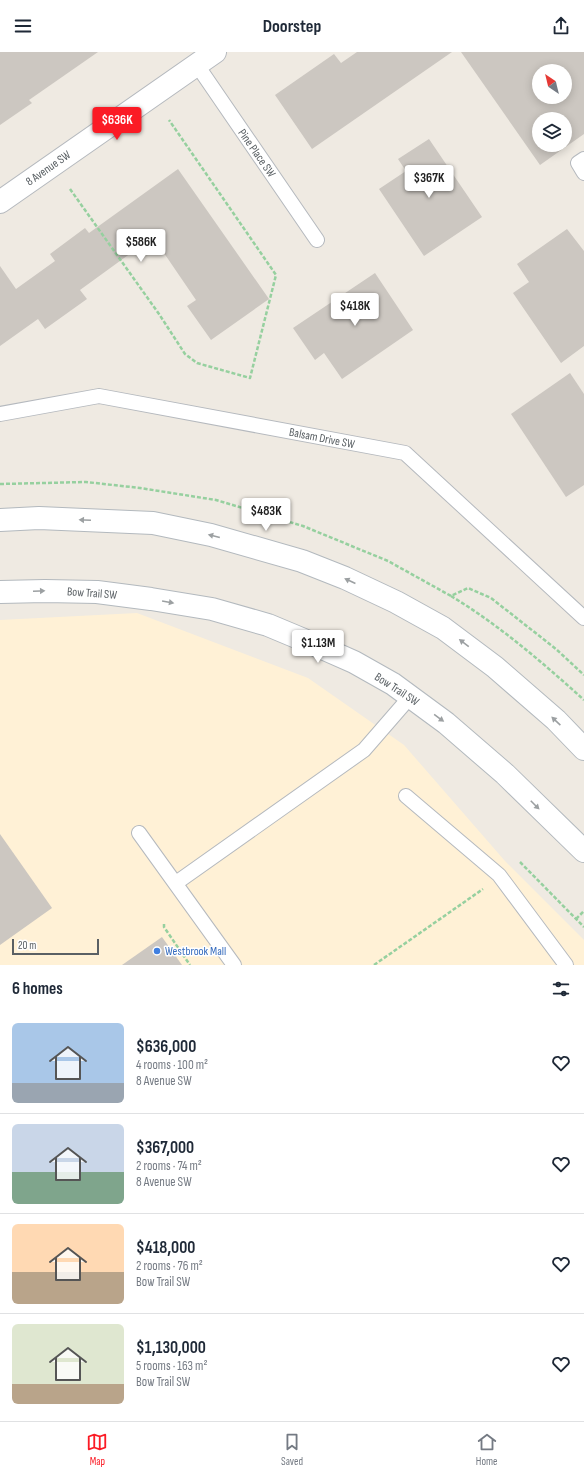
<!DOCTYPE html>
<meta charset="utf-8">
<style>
body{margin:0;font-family:"Sofia Sans Condensed",sans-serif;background:#f2f2f3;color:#1f2937;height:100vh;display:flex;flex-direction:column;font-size:15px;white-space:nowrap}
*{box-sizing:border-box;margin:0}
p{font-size:13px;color:#747a83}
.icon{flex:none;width:22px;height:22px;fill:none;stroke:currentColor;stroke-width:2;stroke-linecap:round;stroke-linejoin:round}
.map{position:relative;height:913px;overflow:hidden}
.side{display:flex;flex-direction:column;background:#fff;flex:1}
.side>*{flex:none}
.needle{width:26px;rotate:325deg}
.buttons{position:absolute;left:532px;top:12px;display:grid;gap:8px}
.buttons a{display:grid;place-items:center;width:40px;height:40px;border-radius:50%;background:#fff;box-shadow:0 2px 10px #0003;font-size:20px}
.scale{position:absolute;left:12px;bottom:10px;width:87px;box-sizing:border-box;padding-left:4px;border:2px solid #5a6064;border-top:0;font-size:11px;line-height:14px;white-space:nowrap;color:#5a6064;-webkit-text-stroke:3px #fff;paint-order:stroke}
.price{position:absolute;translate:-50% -34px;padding:0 9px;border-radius:4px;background:#fff;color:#222;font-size:13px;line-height:26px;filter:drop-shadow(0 1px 2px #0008)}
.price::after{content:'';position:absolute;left:50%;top:24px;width:12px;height:9px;margin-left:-6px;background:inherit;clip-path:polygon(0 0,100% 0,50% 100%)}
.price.current{background:#fb1b25;color:#fff}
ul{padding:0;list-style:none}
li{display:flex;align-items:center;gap:12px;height:100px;padding:0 12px}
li+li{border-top:1px solid #e0e1e3}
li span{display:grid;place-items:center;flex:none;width:112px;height:80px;border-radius:6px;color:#555}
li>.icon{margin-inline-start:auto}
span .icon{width:48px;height:48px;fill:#fffc;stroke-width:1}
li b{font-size:17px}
h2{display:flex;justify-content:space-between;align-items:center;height:48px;padding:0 12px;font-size:17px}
header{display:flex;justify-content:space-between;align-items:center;height:52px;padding:0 12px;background:#fff;font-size:18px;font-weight:700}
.dock{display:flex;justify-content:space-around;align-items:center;height:56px;border-top:1px solid #e0e1e3;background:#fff;font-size:11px;color:#747a83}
.dock a{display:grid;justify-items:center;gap:2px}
.dock .current{color:#fb1b25}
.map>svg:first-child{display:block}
.commercial{fill:#fff1d6}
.building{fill:#ccc7c1;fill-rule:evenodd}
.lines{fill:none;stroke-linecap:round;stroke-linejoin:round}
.lane-casing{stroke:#b5b9be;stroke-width:16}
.street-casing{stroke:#b5b9be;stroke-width:24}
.secondary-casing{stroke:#b3b9be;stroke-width:24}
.path{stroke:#96d09f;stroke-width:2.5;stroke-dasharray:4 2;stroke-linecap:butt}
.lane{stroke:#fff;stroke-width:14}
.street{stroke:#fff;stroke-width:22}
.secondary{stroke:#fff;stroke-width:22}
.oneway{fill:#9ca0a2}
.shop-dot{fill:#3f7fe0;stroke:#fff;stroke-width:1.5}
.labels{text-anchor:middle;stroke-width:3;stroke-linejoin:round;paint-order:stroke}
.street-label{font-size:12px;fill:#5a6064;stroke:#fff}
.shop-label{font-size:12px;fill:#366cbe;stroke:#fff;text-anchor:start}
</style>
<header><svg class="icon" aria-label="menu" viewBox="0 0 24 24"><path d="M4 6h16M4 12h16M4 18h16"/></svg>Doorstep<svg class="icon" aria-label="share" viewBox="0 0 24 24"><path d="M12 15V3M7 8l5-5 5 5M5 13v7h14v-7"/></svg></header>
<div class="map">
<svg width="584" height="913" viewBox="0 0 584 913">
<rect width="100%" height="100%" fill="#efeae2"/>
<path class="commercial" d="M 137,561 L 308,626 L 404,693 L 505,809 L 584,888 L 584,913 L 0,913 L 0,568 Z"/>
<g class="building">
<path d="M 0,0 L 98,0 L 29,48 L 32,51 L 0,73 Z"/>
<path d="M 357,0 L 452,0 L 312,97 L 275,43 L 334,2 L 341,11 Z"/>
<path d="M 461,0 L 584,0 L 584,82 L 540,113 ZM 539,19 L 565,19 L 565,45 L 539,45 ZM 539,67 L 565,67 L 565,93 L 539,93 Z"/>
<path d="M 429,87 L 482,165 L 424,204 L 379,137 L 406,119 L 398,107 Z"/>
<path d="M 178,117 L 269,247 L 211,288 L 187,254 L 196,248 L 153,185 L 80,238 L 87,247 L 45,277 L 38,267 L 0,294 L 0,214 L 16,237 L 55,209 L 50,202 L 85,176 L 89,181 Z"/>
<path d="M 567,177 L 584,199 L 584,294 L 561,311 L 513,241 L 529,230 L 517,212 Z"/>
<path d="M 375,221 L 413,278 L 342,327 L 324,301 L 315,308 L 293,276 Z"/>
<path d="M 570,321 L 584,342 L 584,433 L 566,445 L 511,362 Z"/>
<path d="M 0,782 L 52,856 L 0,893 Z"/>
<path d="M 162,885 L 182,913 L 122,913 Z"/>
</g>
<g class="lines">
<defs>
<g id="lane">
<path d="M 197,13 L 317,188"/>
<path d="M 584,107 L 578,111 L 584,121"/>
<path d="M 0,362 L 99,344 L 405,401 L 584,566"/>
<path d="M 406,744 L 499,823 L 566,913"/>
<path d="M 139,781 L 234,913"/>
<path d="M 176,831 L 364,698 L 410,645"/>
</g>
<path id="street" d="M 0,150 L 215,0"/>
<g id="secondary">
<path d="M 0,468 L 39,466 L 153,471 L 211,483 L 302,509 L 345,526 L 396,550 L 443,576 L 495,615 L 556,668 L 584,697"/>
<path d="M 0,540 L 45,539 L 97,540 L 151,547 L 212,557 L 268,573 L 311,591 L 354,610 L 393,632 L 446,671 L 505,722 L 584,799"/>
</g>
</defs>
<use href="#lane" class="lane-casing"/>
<use href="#street" class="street-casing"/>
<use href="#secondary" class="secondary-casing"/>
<g class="path">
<path d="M 70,137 L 159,262 L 185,302 L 197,311 L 250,326 L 276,223 L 169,68"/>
<path d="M 0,432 L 86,430 L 140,436 L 216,448 L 303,474 L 388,509 L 451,544 L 468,536 L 491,546 L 556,597 L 584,623"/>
<path d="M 451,544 C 499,573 542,610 584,648"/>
<path d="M 520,810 L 584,875"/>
<path d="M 576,867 L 584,859"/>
<path d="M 164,872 L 164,875 L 190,913"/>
<path d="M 374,913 L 483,837"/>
</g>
<use href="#lane" class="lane"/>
<use href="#street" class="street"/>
<use href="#secondary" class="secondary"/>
</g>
<defs><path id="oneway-solid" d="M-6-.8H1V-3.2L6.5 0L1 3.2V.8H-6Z"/></defs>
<g class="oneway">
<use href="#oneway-solid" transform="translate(85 468) rotate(-178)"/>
<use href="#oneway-solid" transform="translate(214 484) rotate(-166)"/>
<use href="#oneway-solid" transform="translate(350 529) rotate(-155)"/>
<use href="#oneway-solid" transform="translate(39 539) rotate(-2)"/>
<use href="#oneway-solid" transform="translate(168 550) rotate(10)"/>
<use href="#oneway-solid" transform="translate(464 591) rotate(-143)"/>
<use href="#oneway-solid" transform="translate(439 666) rotate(36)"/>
<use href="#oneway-solid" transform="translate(556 669) rotate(-137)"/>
<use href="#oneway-solid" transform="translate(535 753) rotate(45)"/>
</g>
<circle class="shop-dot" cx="157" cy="899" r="4"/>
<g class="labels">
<g class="street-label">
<text transform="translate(257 101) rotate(55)" y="4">Pine Place SW</text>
<text transform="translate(48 116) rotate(-35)" y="4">8 Avenue SW</text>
<text transform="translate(322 386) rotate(11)" y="4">Balsam Drive SW</text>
<text transform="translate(92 541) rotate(4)" y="4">Bow Trail SW</text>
<text transform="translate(397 637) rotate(33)" y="4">Bow Trail SW</text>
</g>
<g class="shop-label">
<text x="165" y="903">Westbrook Mall</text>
</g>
</g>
</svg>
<div class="buttons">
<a><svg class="needle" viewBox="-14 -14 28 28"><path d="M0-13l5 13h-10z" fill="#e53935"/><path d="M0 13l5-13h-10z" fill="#747a83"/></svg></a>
<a><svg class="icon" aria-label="layers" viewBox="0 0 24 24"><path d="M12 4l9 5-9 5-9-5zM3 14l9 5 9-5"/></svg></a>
</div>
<div class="scale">20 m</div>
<b class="price current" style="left:117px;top:89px">$636K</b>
<b class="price" style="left:429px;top:147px">$367K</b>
<b class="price" style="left:141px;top:211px">$586K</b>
<b class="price" style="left:355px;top:275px">$418K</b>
<b class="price" style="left:266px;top:480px">$483K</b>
<b class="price" style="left:318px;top:612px">$1.13M</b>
</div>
<section class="side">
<h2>6 homes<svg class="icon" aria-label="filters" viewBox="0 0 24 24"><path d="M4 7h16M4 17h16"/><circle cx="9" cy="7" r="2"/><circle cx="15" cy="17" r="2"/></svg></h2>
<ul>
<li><span style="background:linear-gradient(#a9c7e8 75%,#9aa5b1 0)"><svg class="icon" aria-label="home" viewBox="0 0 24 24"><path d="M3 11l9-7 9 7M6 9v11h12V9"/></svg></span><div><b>$636,000</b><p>4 rooms · 100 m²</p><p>8 Avenue SW</p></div><svg class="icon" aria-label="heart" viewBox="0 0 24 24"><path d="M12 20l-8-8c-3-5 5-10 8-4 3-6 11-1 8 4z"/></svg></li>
<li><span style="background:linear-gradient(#c9d6e8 60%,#7fa58c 0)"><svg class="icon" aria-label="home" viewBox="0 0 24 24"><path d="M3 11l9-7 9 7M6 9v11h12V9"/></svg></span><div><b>$367,000</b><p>2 rooms · 74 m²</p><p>8 Avenue SW</p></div><svg class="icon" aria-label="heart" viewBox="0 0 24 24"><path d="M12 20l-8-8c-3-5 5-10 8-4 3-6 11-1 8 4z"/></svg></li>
<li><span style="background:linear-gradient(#ffd9b3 60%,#b9a48a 0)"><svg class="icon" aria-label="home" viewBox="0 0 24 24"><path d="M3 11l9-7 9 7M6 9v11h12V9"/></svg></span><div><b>$418,000</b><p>2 rooms · 76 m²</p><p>Bow Trail SW</p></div><svg class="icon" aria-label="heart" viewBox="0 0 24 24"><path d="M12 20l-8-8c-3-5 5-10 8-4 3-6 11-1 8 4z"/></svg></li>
<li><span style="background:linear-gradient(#dfe7d0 75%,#b9a48a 0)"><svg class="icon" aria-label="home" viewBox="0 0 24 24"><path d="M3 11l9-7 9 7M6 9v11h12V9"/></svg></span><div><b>$1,130,000</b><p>5 rooms · 163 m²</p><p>Bow Trail SW</p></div><svg class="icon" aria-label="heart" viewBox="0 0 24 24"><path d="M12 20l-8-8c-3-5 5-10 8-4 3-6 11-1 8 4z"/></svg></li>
</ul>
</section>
<nav class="dock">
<a class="current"><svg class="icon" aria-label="map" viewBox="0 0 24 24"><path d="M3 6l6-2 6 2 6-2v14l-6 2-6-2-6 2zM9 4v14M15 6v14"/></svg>Map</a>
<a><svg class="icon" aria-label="saved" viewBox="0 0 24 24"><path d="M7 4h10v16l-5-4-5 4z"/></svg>Saved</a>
<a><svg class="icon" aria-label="home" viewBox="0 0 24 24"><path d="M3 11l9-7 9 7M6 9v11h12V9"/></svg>Home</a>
</nav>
